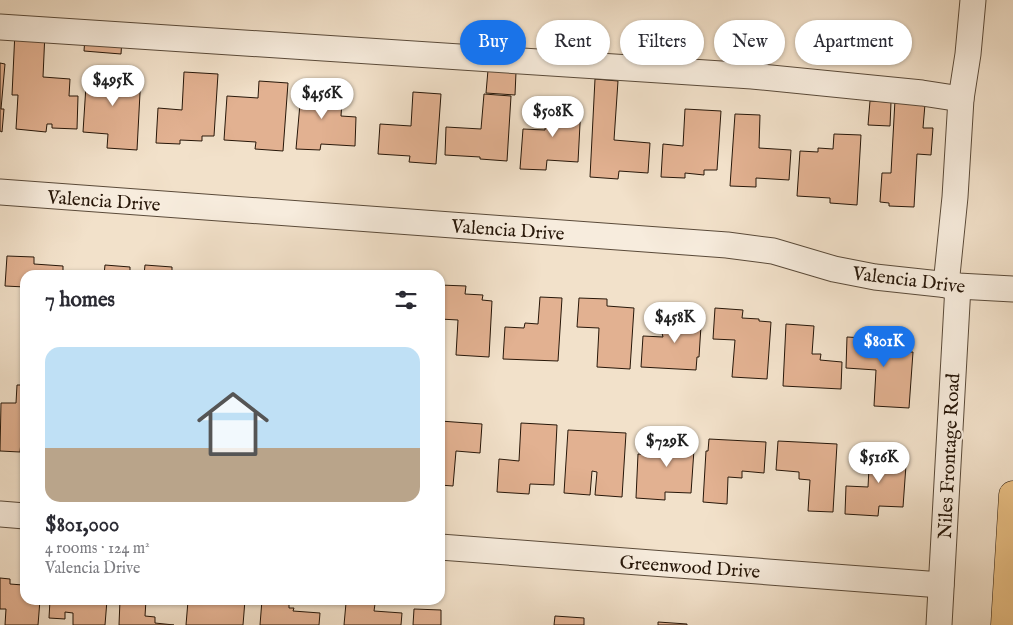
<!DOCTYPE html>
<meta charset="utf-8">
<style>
body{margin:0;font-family:"IM FELL English",serif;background:#f2f2f3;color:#2b2b33;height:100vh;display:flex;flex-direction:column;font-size:19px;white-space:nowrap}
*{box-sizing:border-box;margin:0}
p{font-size:16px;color:#7c7c81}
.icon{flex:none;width:28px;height:28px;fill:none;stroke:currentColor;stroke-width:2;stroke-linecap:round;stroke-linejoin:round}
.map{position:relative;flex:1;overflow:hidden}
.sheet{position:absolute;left:20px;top:270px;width:425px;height:335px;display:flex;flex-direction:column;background:#fff;border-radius:15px;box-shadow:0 1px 4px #0004}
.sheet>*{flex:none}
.hud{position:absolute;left:460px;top:20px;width:475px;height:45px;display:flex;gap:10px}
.price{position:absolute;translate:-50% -42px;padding:0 11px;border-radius:18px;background:#fff;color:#222;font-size:16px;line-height:32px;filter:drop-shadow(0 1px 2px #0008)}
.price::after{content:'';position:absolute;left:50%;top:30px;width:15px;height:11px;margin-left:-8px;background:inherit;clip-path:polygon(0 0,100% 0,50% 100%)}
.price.on{background:#1a73e8;color:#fff}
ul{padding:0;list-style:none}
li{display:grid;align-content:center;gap:10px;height:265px;padding:0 25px}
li+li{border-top:1px solid #e1e1e2}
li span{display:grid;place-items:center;height:155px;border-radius:15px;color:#555}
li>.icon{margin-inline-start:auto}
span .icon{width:90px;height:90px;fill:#fffc;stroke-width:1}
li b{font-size:21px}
h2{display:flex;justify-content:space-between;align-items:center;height:60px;padding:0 25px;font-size:21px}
.chip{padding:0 18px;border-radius:22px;background:#fff;box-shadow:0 1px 4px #0004;font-size:18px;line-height:45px}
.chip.on{background:#1a73e8;color:#fff}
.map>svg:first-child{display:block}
.building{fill:#e2b191;stroke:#271709}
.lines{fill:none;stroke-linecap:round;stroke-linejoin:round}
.minor-casing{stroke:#5a4a39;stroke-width:27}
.major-casing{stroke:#271709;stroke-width:29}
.minor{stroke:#f7ecdd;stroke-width:25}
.major{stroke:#e9c085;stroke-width:28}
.labels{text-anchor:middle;stroke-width:4.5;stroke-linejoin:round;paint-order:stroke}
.street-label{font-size:19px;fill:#271709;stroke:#f7ecdd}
</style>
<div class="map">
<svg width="1013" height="625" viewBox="0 0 1013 625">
<rect width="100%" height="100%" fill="#f2e1ca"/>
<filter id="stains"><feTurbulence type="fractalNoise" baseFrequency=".004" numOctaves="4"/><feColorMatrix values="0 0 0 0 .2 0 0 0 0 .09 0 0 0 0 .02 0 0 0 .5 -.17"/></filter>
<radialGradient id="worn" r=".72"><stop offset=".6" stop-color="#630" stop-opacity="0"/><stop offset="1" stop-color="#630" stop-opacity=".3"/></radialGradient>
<g class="building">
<path d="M 15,31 L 45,32 L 43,77 L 70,79 L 69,96 L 78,96 L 77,129 L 52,128 L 52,124 L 47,124 L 46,132 L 16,129 L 18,95 L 12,95 Z"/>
<path d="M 85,37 L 122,39 L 121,54 L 84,51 Z"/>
<path d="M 0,63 L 5,64 L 1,109 L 4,109 L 2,132 L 0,131 Z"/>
<path d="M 87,70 L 141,74 L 137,150 L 107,148 L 108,134 L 83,132 Z"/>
<path d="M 488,70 L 516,72 L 515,95 L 486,93 Z"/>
<path d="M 184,72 L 218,74 L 214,136 L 202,136 L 202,141 L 180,140 L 180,144 L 156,143 L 158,108 L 182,110 Z"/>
<path d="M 595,79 L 618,81 L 614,140 L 650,143 L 648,173 L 619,171 L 618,179 L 590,177 Z"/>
<path d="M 259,81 L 288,83 L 283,151 L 255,149 L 256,142 L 224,140 L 227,96 L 258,98 Z"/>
<path d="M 302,81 L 324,82 L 323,100 L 342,101 L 341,116 L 356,117 L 355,146 L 321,144 L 320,150 L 296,149 Z"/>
<path d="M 413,92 L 441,94 L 436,164 L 409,162 L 410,156 L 378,154 L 380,124 L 411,126 Z"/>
<path d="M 484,94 L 511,96 L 507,161 L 480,159 L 480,157 L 445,155 L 446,127 L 481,129 Z"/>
<path d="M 895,100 L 925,104 L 923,128 L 933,128 L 931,155 L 917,154 L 914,207 L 889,206 L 889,203 L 880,202 L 882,173 L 891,173 Z"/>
<path d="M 870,101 L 891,102 L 890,126 L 868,125 Z"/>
<path d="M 547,103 L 581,105 L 578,162 L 547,160 L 546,170 L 520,169 L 523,129 L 545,130 Z"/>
<path d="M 685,109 L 721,111 L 717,170 L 704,170 L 704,175 L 685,173 L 685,178 L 661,177 L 663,144 L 683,146 Z"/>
<path d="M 735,114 L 760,115 L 759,148 L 791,150 L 789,180 L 756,178 L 756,187 L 730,186 Z"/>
<path d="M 834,134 L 861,135 L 857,205 L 830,203 L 830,198 L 797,196 L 800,151 L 818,152 L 818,148 L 833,149 Z"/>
<path d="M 7,256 L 34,257 L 34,264 L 63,266 L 63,275 L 25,275 L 25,287 L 5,286 Z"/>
<path d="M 105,265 L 130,267 L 130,275 L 104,275 Z"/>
<path d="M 145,265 L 172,267 L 172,271 L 190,272 L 190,275 L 144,275 Z"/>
<path d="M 213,272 L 243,274 L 243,275 L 213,275 Z"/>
<path d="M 440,285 L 466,286 L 465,294 L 483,295 L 482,300 L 492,301 L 489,357 L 456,355 L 458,320 L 440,319 Z"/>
<path d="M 540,297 L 562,298 L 558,361 L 503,359 L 505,327 L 524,328 L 525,323 L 538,324 Z"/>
<path d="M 579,298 L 607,299 L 607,306 L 634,308 L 630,369 L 597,367 L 599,328 L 577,327 Z"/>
<path d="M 715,308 L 743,310 L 742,318 L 759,319 L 759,321 L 771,322 L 767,379 L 732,377 L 735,340 L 713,339 Z"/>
<path d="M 678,309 L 702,310 L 699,357 L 697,357 L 696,370 L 641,367 L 643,336 L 663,337 L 662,333 L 676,333 Z"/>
<path d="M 786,324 L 814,326 L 812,354 L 821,354 L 820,360 L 842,362 L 841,389 L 783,386 Z"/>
<path d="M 847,337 L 902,340 L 902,352 L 913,352 L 909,408 L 874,406 L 876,370 L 846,368 Z"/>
<path d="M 17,385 L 25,385 L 25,442 L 21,442 L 20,452 L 0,451 L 1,403 L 16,403 Z"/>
<path d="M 440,421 L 482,424 L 480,453 L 456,451 L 453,486 L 440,485 Z"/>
<path d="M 521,423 L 557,425 L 554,485 L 530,484 L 529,494 L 497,492 L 499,459 L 519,461 Z"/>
<path d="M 568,430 L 626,433 L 622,497 L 595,495 L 597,472 L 592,471 L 590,495 L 564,493 Z"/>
<path d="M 661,433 L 695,435 L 691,493 L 665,492 L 665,500 L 636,498 L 638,454 L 660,455 Z"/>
<path d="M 709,439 L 766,442 L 764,473 L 742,471 L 742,478 L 728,477 L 727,504 L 703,502 L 706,451 L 708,451 Z"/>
<path d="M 778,441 L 837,444 L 833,512 L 808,511 L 810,480 L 799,479 L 799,472 L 776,470 Z"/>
<path d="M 870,449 L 907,451 L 903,507 L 879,506 L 878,516 L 845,514 L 846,486 L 868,487 Z"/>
<path d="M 0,578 L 10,579 L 10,584 L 23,585 L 23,590 L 25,590 L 25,600 L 40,600 L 38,625 L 5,625 L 6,609 L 0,609 Z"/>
<path d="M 50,600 L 107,600 L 105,625 L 73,625 L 73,613 L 65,612 L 65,619 L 49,618 Z"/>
<path d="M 120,600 L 146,600 L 145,616 L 155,617 L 155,623 L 174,625 L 119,625 Z"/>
<path d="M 200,600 L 245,600 L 243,625 L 186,625 L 188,601 L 200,602 Z"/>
<path d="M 262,600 L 289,601 L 289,608 L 294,608 L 293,611 L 320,613 L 319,625 L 260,625 Z"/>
<path d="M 346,603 L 375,604 L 374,611 L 402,613 L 401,625 L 344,625 Z"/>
<path d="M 414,609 L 441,610 L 441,625 L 413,625 Z"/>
<path d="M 555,616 L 584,618 L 584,625 L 554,625 Z"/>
<path d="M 658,622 L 687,624 L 687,625 L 658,625 Z"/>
</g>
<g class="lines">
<defs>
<g id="minor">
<path d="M 0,27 L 752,76 L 922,93 L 961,99"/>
<path d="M 0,192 L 727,245 L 773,251 L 834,269 L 875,277 L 958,286 L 1013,289"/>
<path d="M 946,285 L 955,197 L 961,99 L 968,54 L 973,0"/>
<path d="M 0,514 L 25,516"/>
<path d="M 440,547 L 941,585"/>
<path d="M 939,625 L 958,286"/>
</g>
<path id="major" d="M 1005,625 L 1013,495"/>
</defs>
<use href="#minor" class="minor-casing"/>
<use href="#major" class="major-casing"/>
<use href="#minor" class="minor"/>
<use href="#major" class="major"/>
</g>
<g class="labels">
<g class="street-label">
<text transform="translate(104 200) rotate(4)" y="7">Valencia Drive</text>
<text transform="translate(508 229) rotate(4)" y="7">Valencia Drive</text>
<text transform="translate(909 279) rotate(7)" y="7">Valencia Drive</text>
<text transform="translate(948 456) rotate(-87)" y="7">Niles Frontage Road</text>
<text transform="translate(690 566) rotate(4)" y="7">Greenwood Drive</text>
</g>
</g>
<rect width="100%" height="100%" filter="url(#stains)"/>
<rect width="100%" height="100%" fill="url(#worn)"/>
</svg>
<b class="price" style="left:113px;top:107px">$495K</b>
<b class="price" style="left:322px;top:120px">$456K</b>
<b class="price" style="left:553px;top:138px">$508K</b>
<b class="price" style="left:675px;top:344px">$458K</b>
<b class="price on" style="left:884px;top:368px">$801K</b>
<b class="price" style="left:667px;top:468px">$729K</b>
<b class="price" style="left:879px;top:484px">$516K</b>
<div class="hud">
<a class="chip on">Buy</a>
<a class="chip">Rent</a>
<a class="chip">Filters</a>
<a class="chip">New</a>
<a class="chip">Apartment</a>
</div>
<section class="sheet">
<h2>7 homes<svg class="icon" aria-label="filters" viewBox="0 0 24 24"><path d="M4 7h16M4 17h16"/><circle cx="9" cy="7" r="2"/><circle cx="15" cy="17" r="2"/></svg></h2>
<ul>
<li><span style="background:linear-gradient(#bfe0f5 65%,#b9a48a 0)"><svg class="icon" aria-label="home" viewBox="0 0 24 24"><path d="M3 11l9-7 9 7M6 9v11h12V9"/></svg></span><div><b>$801,000</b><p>4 rooms · 124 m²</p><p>Valencia Drive</p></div></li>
</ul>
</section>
</div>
